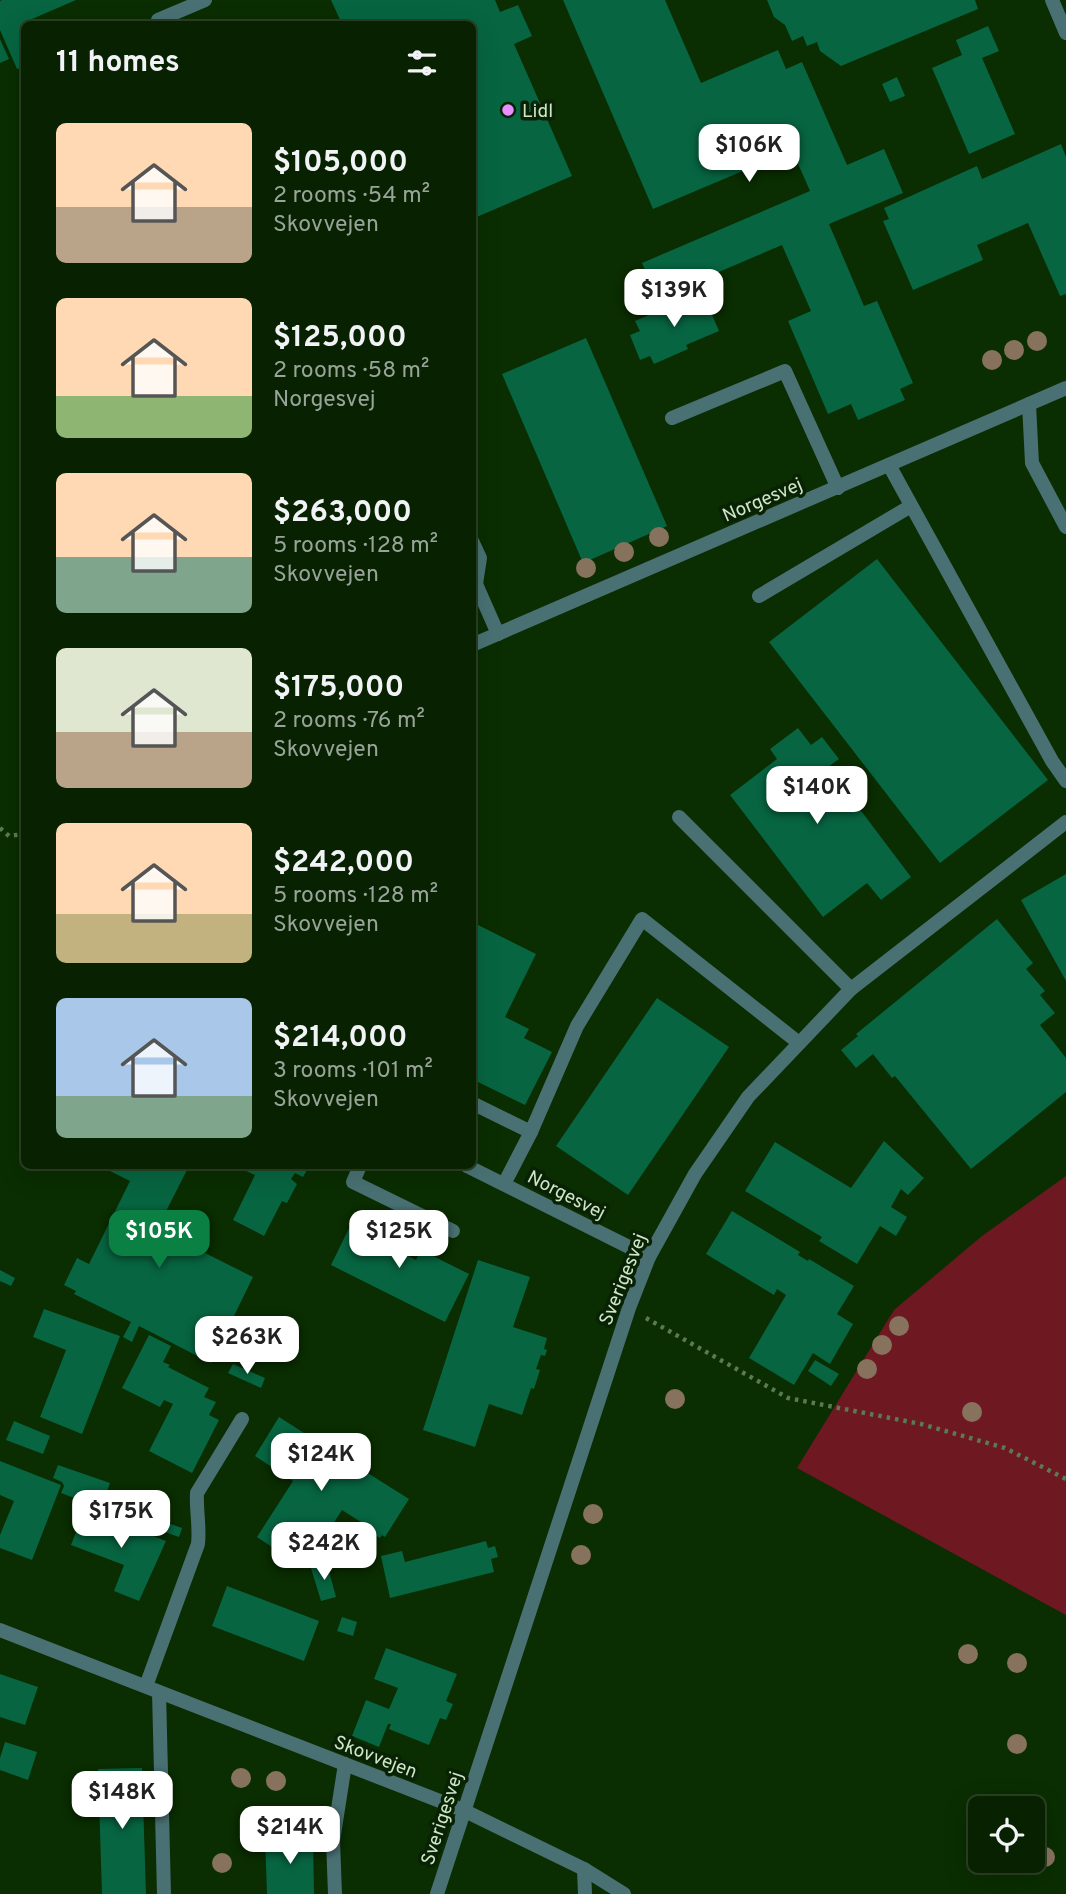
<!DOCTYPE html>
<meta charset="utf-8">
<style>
body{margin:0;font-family:Overpass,sans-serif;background:#162f10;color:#f1f3f6;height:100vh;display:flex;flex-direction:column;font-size:26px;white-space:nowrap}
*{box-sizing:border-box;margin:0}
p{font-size:23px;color:#98a499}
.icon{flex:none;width:38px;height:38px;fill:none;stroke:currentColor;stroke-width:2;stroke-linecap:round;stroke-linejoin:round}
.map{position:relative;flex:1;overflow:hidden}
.panel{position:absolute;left:21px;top:21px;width:455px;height:1148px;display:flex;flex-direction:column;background:#082201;border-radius:10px;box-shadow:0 7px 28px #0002,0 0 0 2px #293f23}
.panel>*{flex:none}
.tools{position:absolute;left:968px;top:1796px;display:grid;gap:14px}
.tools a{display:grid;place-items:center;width:77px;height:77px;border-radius:10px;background:#082201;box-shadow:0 7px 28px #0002,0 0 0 2px #293f23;font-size:35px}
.price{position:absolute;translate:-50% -60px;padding:0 16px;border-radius:14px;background:#fff;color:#222;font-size:23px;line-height:46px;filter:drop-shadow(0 2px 4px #0008)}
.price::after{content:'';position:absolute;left:50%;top:42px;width:21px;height:16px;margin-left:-10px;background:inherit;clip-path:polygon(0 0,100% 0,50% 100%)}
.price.selected{background:#0b8043;color:#fff}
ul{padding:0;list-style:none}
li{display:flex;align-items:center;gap:21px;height:175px;padding:0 35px}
li span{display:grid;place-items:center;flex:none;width:196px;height:140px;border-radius:10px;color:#555}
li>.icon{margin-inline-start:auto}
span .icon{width:84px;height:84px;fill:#fffc;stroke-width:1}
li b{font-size:30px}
h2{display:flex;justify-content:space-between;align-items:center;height:84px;padding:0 35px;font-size:30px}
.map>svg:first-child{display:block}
.green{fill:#6e1822}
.building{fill:#076541}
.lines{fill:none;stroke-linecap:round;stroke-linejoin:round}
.path{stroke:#5b7a53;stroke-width:4.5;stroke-dasharray:3.5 5;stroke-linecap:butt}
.lane{stroke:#497173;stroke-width:14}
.street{stroke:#497173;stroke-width:14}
.tree{fill:#87725e}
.poi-dot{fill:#e88eff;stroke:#092104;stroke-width:2.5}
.labels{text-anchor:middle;stroke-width:7;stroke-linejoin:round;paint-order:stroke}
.poi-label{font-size:19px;fill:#cee7c7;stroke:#092104;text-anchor:start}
.street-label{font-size:19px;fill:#cee7c7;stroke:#092104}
</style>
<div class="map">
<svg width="1066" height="1894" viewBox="0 0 1066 1894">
<rect width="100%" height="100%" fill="#0a2d01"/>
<path class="green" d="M 1066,1176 L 1066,1615 L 797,1468 L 894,1310 L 982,1236 Z"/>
<g class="building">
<path d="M 2,0 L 76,0 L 32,19 L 34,24 L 24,24 L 24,66 L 17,69 L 0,30 L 0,1 Z"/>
<path d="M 331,0 L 495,0 L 500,12 L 518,5 L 532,36 L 514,44 L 572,176 L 472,219 L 472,24 L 342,24 Z"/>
<path d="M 563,0 L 665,0 L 701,83 L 778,50 L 786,69 L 802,62 L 847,165 L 884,149 L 903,193 L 829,224 L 864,306 L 877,301 L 913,383 L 900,389 L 905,400 L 858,420 L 851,404 L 828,414 L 788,321 L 811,311 L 782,245 L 658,298 L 642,263 L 810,191 L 792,150 L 653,209 Z"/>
<path d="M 767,0 L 975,0 L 978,9 L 841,66 L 820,51 L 817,42 L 807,46 L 803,36 L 792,41 L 785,25 L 774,17 Z"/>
<path d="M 988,26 L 999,51 L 982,58 L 1015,134 L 969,154 L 932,68 L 962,55 L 956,40 Z"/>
<path d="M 0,39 L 9,59 L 0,63 Z"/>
<path d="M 897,77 L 905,96 L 890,102 L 882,84 Z"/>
<path d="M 1061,144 L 1066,157 L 1066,294 L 1060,296 L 1028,223 L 977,245 L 983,260 L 913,290 L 883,221 L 889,219 L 884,208 L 977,166 L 982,179 Z"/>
<path d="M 702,292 L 719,331 L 686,345 L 688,349 L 654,364 L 650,356 L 640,360 L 630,335 L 640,331 L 635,321 Z"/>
<path d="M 586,338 L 667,526 L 583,563 L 502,374 Z"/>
<path d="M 877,559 L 1048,780 L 940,863 L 769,642 Z"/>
<path d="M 798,728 L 811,745 L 822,737 L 839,759 L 828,767 L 911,877 L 881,900 L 867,883 L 823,917 L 730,795 L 777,759 L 770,749 Z"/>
<path d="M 1066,874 L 1066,981 L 1021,900 Z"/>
<path d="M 997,919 L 1033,963 L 1026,969 L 1045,991 L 1040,995 L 1055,1013 L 1040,1025 L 1066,1058 L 1066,1092 L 971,1169 L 895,1076 L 892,1078 L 873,1054 L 856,1068 L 841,1050 L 858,1036 L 856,1034 Z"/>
<path d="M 472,922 L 536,954 L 505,1017 L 529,1029 L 524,1038 L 552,1052 L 525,1105 L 472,1079 Z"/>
<path d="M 657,998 L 729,1047 L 628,1195 L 556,1146 Z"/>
<path d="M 884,1141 L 924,1178 L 908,1195 L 901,1189 L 891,1207 L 907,1217 L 896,1236 L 880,1226 L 857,1264 L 819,1241 L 822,1237 L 745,1191 L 775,1142 L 851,1188 Z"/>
<path d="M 112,1166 L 189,1166 L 157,1229 L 253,1277 L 211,1363 L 139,1326 L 132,1342 L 123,1337 L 131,1322 L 74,1294 L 76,1291 L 64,1285 L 77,1258 L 89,1264 L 130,1181 L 110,1171 Z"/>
<path d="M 235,1166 L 309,1166 L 303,1177 L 295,1173 L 291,1179 L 297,1184 L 287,1203 L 282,1201 L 264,1236 L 233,1220 L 255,1175 Z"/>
<path d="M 732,1211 L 800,1252 L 798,1255 L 808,1261 L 809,1259 L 854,1286 L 837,1314 L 853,1324 L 830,1364 L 813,1353 L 794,1385 L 749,1358 L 786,1295 L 777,1289 L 774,1295 L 706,1254 Z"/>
<path d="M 355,1216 L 403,1241 L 398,1251 L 416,1260 L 421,1250 L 469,1274 L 445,1322 L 331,1265 Z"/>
<path d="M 478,1260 L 530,1277 L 513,1327 L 547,1338 L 544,1349 L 547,1350 L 545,1356 L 541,1355 L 536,1369 L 540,1370 L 534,1389 L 531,1388 L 522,1415 L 489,1404 L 475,1447 L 423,1430 Z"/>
<path d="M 0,1270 L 15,1278 L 11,1286 L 0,1281 Z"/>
<path d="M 44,1309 L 120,1336 L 82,1434 L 40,1417 L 66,1350 L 33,1337 Z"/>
<path d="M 149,1335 L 171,1346 L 163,1362 L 170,1365 L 168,1367 L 209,1388 L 204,1397 L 216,1402 L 209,1415 L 219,1420 L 192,1473 L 149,1451 L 173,1404 L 164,1400 L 160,1407 L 122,1388 Z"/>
<path d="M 815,1360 L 839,1374 L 831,1386 L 808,1371 Z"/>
<path d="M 233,1364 L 265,1378 L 261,1388 L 228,1373 Z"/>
<path d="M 279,1417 L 334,1452 L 337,1446 L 358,1460 L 355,1465 L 409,1499 L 385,1537 L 382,1535 L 380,1538 L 366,1529 L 367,1526 L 342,1510 L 314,1554 L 305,1548 L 296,1563 L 257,1537 L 293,1481 L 255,1456 Z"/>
<path d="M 14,1421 L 50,1436 L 43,1454 L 6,1440 Z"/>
<path d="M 0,1461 L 61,1485 L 32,1560 L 0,1548 L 0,1535 L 14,1501 L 0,1495 Z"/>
<path d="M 58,1465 L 110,1483 L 101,1508 L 61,1493 L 64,1486 L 62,1482 L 53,1478 Z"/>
<path d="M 85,1509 L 166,1541 L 139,1601 L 114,1591 L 124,1565 L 71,1545 Z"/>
<path d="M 165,1522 L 182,1528 L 179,1537 L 162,1531 Z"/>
<path d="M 486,1541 L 488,1548 L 495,1546 L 498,1557 L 491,1559 L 494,1572 L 390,1598 L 381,1556 L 402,1551 L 405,1562 Z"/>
<path d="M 327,1564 L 336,1597 L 321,1601 L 311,1568 Z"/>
<path d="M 227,1586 L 319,1621 L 304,1661 L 212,1626 Z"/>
<path d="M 342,1617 L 357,1622 L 353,1636 L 337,1631 Z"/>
<path d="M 386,1648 L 457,1674 L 446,1701 L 453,1704 L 446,1720 L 440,1718 L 429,1745 L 389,1729 L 391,1724 L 388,1724 L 379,1747 L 352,1736 L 366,1700 L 389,1709 L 398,1688 L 374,1679 Z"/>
<path d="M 0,1674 L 38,1687 L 25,1725 L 0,1717 Z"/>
<path d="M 5,1742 L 37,1752 L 28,1780 L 0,1770 L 0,1758 Z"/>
<path d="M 142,1768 L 146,1894 L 102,1894 L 98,1769 Z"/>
<path d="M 313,1837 L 314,1894 L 267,1894 L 265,1838 Z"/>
</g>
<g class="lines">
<g class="path">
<path d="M 0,828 L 9,836 L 24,834"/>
<path d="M 646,1318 L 788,1398 L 921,1424 L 1005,1448 L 1066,1479"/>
</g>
<g class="lane">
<path d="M 158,20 L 205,0"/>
<path d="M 1029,404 L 1032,463 L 1066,527"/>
<path d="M 672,418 L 785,371 L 838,488"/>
<path d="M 889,465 L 1052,761 L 1066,781"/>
<path d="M 472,541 L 480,558 L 476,584"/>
<path d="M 472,586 L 476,584 L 498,634"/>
<path d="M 759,596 L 911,506"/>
<path d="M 679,817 L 851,989"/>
<path d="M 472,1103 L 531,1132"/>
<path d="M 360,1166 L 353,1182 L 453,1231"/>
<path d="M 504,1184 L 531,1132 L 577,1026 L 642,919 L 799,1043"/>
<path d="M 159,1692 L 164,1894"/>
<path d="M 584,1869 L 585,1894"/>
<path d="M 335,1894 L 333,1841 L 345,1764"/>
</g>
<g class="street">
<path d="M 1052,0 L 1066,33"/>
<path d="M 472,645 L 1066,388"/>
<path d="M 467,1166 L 649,1257"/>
<path d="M 0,1630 L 463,1810 L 584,1869 L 624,1894"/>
<path d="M 146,1686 L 198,1544 C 200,1527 196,1510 197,1493 L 242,1419"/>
<path d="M 437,1894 L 629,1308 L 649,1257 L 695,1174 L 748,1097 L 851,989 L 1066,822"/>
</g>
</g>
<g class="tree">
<circle cx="1037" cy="341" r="10"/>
<circle cx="1014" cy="350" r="10"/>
<circle cx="992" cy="360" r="10"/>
<circle cx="659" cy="537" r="10"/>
<circle cx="624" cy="552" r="10"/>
<circle cx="586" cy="568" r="10"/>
<circle cx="899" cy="1326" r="10"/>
<circle cx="882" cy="1345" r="10"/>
<circle cx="867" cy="1369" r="10"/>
<circle cx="675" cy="1399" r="10"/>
<circle cx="972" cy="1412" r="10"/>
<circle cx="593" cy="1514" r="10"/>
<circle cx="581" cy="1555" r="10"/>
<circle cx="968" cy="1654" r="10"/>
<circle cx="1017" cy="1663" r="10"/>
<circle cx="1017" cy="1744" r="10"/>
<circle cx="241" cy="1778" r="10"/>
<circle cx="276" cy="1781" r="10"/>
<circle cx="1045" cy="1857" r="10"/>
<circle cx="222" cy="1863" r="10"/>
</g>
<circle class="poi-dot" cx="508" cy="110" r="7"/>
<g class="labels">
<g class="poi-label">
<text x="522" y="117">Lidl</text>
</g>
<g class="street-label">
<text transform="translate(762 499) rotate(-23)" y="7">Norgesvej</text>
<text transform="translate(567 1194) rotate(27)" y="7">Norgesvej</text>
<text transform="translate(622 1279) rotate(-68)" y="7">Sverigesvej</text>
<text transform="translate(376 1756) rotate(21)" y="7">Skovvejen</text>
<text transform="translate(441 1818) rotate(-72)" y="7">Sverigesvej</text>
</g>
</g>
</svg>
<div class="tools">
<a><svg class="icon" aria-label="locate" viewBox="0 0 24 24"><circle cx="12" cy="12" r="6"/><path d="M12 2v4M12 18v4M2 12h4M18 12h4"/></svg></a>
</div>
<b class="price" style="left:749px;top:184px">$106K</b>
<b class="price" style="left:674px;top:329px">$139K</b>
<b class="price" style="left:817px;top:826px">$140K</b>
<b class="price selected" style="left:159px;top:1270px">$105K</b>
<b class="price" style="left:399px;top:1270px">$125K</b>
<b class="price" style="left:247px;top:1376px">$263K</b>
<b class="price" style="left:321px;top:1493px">$124K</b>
<b class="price" style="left:121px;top:1550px">$175K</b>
<b class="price" style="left:324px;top:1582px">$242K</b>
<b class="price" style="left:122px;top:1831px">$148K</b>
<b class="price" style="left:290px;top:1866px">$214K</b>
<section class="panel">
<h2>11 homes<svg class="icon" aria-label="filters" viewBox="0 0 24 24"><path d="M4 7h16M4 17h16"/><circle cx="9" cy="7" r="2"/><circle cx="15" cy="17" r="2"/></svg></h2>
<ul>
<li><span style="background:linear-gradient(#ffd9b3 60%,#b9a48a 0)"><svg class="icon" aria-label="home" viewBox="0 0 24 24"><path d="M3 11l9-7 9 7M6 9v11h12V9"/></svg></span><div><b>$105,000</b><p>2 rooms · 54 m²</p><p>Skovvejen</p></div></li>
<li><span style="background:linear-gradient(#ffd9b3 70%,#8fb573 0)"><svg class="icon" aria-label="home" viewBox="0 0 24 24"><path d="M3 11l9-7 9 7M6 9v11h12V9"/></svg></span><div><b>$125,000</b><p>2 rooms · 58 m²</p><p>Norgesvej</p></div></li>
<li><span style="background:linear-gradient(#ffd9b3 60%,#7fa58c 0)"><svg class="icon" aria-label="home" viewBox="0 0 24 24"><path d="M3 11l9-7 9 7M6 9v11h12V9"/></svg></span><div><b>$263,000</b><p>5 rooms · 128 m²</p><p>Skovvejen</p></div></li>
<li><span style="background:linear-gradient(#dfe7d0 60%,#b9a48a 0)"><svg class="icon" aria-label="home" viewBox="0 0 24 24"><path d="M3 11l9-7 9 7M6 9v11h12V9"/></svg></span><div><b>$175,000</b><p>2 rooms · 76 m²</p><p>Skovvejen</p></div></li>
<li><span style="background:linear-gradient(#ffd9b3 65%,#c2b280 0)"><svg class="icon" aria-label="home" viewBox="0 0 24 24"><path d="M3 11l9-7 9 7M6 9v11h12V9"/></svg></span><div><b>$242,000</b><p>5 rooms · 128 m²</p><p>Skovvejen</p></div></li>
<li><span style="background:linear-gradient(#a9c7e8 70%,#7fa58c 0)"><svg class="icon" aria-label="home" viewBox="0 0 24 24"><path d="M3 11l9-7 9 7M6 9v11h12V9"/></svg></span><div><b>$214,000</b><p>3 rooms · 101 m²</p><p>Skovvejen</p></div></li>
</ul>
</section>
</div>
